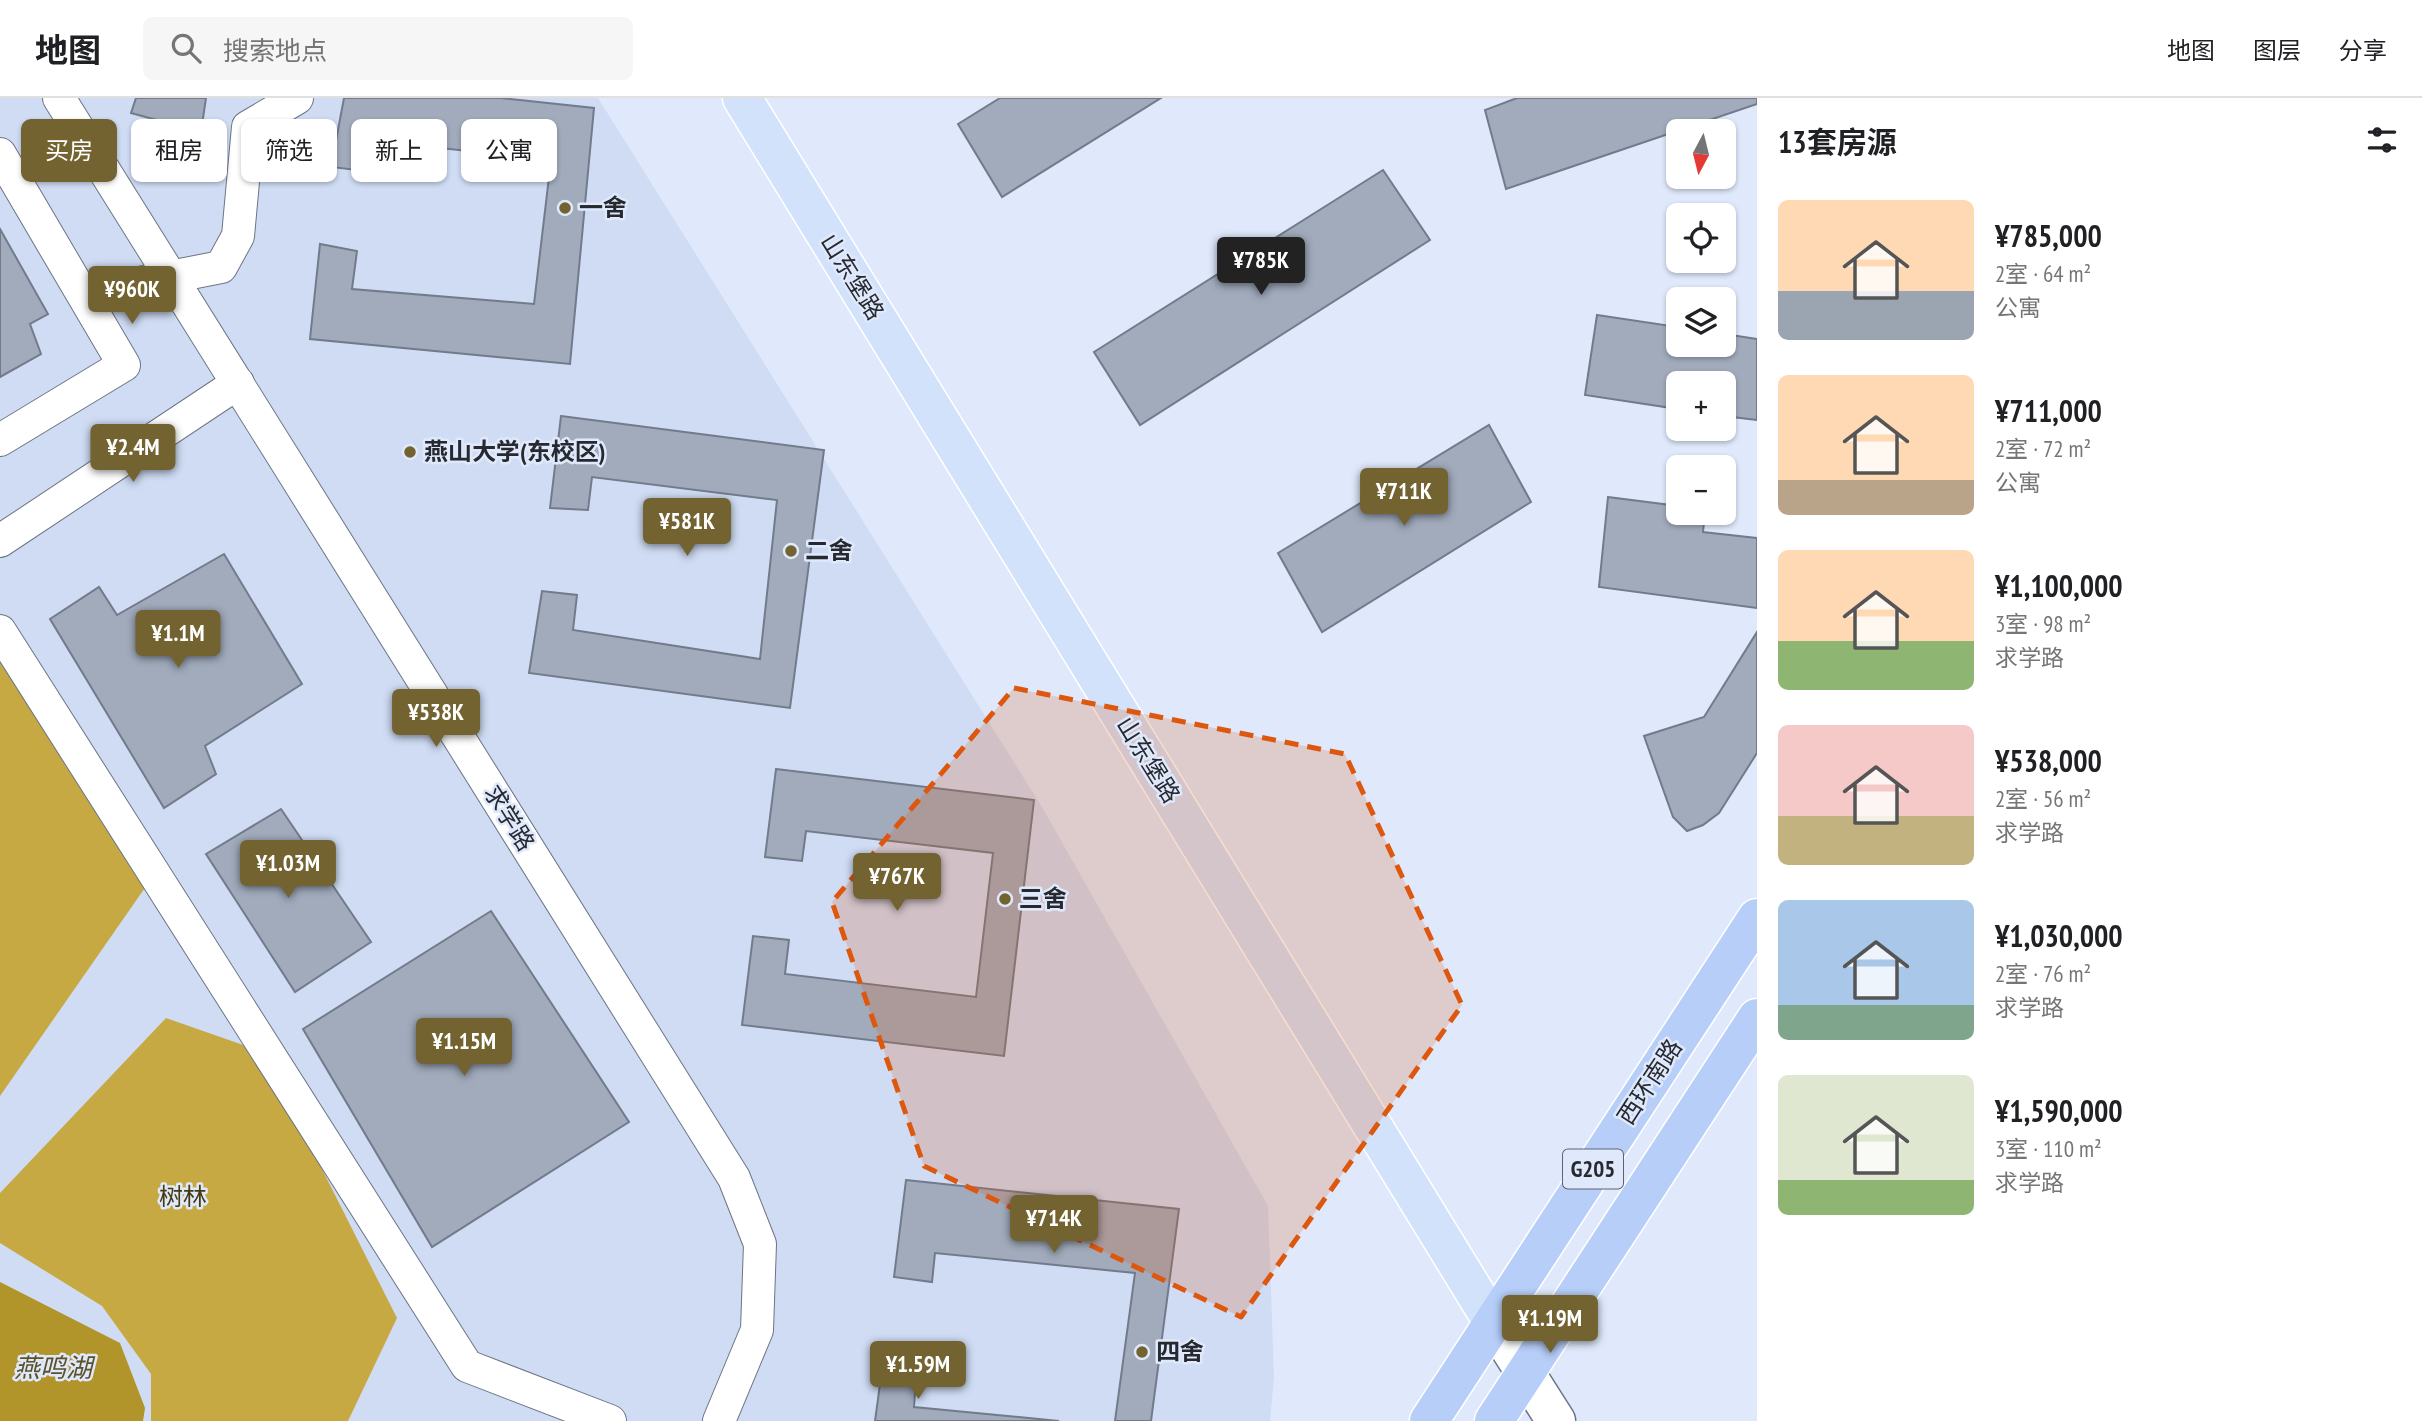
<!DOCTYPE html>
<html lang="zh">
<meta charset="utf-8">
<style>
body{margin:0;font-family:"PT Sans Narrow","Noto Sans SC",sans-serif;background:#f6f6f6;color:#202124;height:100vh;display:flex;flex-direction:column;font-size:26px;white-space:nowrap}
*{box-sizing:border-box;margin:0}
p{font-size:23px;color:#757577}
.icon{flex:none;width:38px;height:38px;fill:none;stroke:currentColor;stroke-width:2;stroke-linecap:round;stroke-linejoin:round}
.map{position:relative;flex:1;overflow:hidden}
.drawer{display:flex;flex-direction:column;background:#fff;width:665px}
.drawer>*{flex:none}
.guide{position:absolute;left:21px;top:21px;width:665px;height:63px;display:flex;gap:14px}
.needle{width:46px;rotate:187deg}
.controls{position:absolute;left:1666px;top:21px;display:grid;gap:14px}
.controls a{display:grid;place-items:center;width:70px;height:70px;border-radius:10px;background:#fff;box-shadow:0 2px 5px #0004;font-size:35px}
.price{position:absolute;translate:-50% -60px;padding:0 16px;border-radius:7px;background:#726331;color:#fff;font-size:23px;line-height:46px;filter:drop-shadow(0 2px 4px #0008)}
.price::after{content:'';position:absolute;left:50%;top:42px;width:21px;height:16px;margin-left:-10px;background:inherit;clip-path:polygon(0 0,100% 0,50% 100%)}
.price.selected{background:#222;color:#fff}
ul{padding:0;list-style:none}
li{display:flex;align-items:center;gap:21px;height:175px;padding:0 21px}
li span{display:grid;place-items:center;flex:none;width:196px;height:140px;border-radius:10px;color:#555}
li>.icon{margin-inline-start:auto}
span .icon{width:84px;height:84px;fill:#fffc;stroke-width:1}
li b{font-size:30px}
h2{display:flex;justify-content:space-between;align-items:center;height:84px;padding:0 21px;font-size:30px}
.tag{padding:0 24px;border-radius:10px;background:#fff;box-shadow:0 2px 5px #0004;font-size:24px;line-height:63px}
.tag.selected{background:#726331;color:#fff}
header{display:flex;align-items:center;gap:42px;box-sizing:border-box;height:98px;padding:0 35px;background:#fff;border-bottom:2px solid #e0e0e0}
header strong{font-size:33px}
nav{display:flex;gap:38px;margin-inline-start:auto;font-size:24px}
.search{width:490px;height:63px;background:#f6f6f6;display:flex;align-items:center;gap:18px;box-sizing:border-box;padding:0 24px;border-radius:10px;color:#757577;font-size:26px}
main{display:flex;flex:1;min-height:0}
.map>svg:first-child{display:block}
.built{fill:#cfdcf4}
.forest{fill:#c6a943}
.water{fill:#b1942a}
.building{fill:#a1abbc;stroke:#727b8b;stroke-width:2}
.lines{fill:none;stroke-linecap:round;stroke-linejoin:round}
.street-casing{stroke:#6c7585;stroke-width:34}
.secondary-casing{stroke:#6c7585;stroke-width:41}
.primary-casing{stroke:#fff;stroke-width:41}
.highway-casing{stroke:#fff;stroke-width:41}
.street{stroke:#fff;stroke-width:32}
.secondary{stroke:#fff;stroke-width:38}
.primary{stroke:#d3e2fb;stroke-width:38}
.highway{stroke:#b6cef8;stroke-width:38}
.marked{fill:#de570e;fill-opacity:0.2;stroke:#de570e;stroke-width:5;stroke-dasharray:14 9;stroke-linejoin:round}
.poi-dot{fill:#726331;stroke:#dfe9fb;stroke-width:2.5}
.labels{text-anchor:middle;stroke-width:5;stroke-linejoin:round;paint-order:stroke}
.shield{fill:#dfe9fb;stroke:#5e636d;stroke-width:2}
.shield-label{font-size:23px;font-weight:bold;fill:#262a30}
.poi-label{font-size:24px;font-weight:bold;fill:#262a30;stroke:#dfe9fb;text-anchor:start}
.street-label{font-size:24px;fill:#262a30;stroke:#dfe9fb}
.park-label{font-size:24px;fill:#463a0f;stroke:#dfe9fb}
.water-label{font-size:26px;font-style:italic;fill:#5c5026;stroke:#dfe9fb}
</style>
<header>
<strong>地图</strong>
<div class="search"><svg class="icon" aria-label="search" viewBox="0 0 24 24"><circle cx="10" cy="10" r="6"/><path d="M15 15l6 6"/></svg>搜索地点</div>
<nav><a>地图</a><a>图层</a><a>分享</a></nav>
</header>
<main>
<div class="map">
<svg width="1757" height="1323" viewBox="0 0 1757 1323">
<rect width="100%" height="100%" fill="#dfe9fb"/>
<path class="built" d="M 0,0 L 598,0 L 1042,709 L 1268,1108 L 1274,1279 L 1270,1323 L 0,1323 Z"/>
<g class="forest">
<path d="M 0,529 L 149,784 L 0,998 Z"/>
<path d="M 166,920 L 263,954 L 397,1220 L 348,1323 L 151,1323 L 151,1276 L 102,1208 L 0,1145 L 0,1095 Z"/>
</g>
<path class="water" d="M 0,1184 L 120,1245 L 145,1310 L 143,1323 L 0,1323 Z"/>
<g class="building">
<path d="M 136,0 L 206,0 L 201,34 L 131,15 Z"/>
<path d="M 344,0 L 501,0 L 594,10 L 570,266 L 310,241 L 320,146 L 357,153 L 352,191 L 534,206 L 551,62 L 366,42 L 365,73 L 331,69 Z"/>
<path d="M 1000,0 L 1161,0 L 1002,99 L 958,26 Z"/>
<path d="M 1517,0 L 1757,0 L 1757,6 L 1506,91 L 1485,12 Z"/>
<path d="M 1383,72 L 1430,142 L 1140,327 L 1094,254 Z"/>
<path d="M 0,131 L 48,216 L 30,226 L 41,256 L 0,279 Z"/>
<path d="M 1597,217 L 1678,229 L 1678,247 L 1724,247 L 1724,236 L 1757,241 L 1757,322 L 1724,318 L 1724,285 L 1678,285 L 1678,311 L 1585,297 Z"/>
<path d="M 561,318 L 824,352 L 790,610 L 529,575 L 542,493 L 577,497 L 573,532 L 760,561 L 777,402 L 592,379 L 588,412 L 550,410 Z"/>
<path d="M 1489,327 L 1531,404 L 1322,534 L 1278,455 Z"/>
<path d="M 1608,399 L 1678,408 L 1678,415 L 1705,415 L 1703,434 L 1757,440 L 1757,510 L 1599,489 Z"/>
<path d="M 224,456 L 302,586 L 205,648 L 216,676 L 164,710 L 50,521 L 99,489 L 117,517 Z"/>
<path d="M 1757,534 L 1757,655 L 1719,715 L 1703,727 L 1687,733 L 1673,719 L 1644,638 L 1704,619 Z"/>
<path d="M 776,671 L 1034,702 L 1004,958 L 742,927 L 753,838 L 789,842 L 785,876 L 976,899 L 993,755 L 806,733 L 802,763 L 765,759 Z"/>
<path d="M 281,711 L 371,844 L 295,894 L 206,756 Z"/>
<path d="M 491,813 L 629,1024 L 432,1149 L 303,931 Z"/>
<path d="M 906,1082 L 1179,1111 L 1151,1323 L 1115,1323 L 1135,1175 L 935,1155 L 932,1184 L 894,1179 Z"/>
<path d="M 883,1264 L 917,1268 L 914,1309 L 1059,1323 L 875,1323 Z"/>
</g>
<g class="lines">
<defs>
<g id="street">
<path d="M 59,0 L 734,1080 L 760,1146 L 757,1232 L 719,1323"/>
<path d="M 0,56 L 124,267 L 0,342"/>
<path d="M 83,196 L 221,169 L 238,138 L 248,29 L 297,0"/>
<path d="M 0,443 L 238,285"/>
<path d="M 0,533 L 467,1268 L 610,1323"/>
</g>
<path id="secondary" d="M 1493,1224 L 1556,1323"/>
<path id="primary" d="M 742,0 L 1493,1224"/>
<g id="highway">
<path d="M 1429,1323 L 1757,820"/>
<path d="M 1494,1323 L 1757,920"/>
</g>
</defs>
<use href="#street" class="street-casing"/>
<use href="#secondary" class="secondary-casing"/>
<use href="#primary" class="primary-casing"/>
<use href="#highway" class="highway-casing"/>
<use href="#street" class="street"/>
<use href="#secondary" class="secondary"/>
<use href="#primary" class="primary"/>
<use href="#highway" class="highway"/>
</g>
<path class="marked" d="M 1014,590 L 1345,656 L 1462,907 L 1241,1219 L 924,1068 L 832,804 Z"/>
<g class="poi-dot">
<circle cx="565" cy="110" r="7"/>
<circle cx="410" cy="354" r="7"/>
<circle cx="791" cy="453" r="7"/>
<circle cx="1005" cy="801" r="7"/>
<circle cx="1142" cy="1254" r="7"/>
</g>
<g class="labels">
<rect class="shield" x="1563" y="1051.5" width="60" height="39" rx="5"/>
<g class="shield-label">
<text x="1593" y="1079">G205</text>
</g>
<g class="poi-label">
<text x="579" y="118">一舍</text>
<text x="424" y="362">燕山大学(东校区)</text>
<text x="805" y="461">二舍</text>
<text x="1019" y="809">三舍</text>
<text x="1156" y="1262">四舍</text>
</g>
<g class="street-label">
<text transform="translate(852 179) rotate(58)" y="8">山东堡路</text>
<text transform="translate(1148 662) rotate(58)" y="8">山东堡路</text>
<text transform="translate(509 720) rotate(58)" y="8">求学路</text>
<text transform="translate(1650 984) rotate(-57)" y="8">西环南路</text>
</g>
<g class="park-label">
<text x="183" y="1107">树林</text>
</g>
<g class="water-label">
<text x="53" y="1279">燕鸣湖</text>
</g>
</g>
</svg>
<div class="controls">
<a><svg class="needle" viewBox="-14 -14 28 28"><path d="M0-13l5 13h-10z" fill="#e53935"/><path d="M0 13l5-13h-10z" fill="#757577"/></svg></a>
<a><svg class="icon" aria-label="locate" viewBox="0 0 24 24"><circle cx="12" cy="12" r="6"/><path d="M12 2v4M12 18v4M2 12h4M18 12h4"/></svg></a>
<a><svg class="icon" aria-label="layers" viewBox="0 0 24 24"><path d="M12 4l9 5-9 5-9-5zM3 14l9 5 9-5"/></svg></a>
<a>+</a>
<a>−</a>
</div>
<b class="price selected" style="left:1261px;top:199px">¥785K</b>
<b class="price" style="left:132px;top:228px">¥960K</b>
<b class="price" style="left:133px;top:386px">¥2.4M</b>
<b class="price" style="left:1404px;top:430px">¥711K</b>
<b class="price" style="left:687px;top:460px">¥581K</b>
<b class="price" style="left:178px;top:572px">¥1.1M</b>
<b class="price" style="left:436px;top:651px">¥538K</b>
<b class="price" style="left:288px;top:802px">¥1.03M</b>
<b class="price" style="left:897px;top:815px">¥767K</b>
<b class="price" style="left:464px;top:980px">¥1.15M</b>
<b class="price" style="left:1054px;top:1157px">¥714K</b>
<b class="price" style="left:1550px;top:1257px">¥1.19M</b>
<b class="price" style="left:918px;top:1303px">¥1.59M</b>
<div class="guide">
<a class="tag selected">买房</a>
<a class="tag">租房</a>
<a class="tag">筛选</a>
<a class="tag">新上</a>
<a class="tag">公寓</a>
</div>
</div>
<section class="drawer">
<h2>13套房源<svg class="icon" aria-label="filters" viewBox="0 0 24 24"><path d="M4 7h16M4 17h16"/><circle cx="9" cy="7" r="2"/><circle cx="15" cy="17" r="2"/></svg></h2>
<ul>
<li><span style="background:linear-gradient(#ffd9b3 65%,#9aa5b1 0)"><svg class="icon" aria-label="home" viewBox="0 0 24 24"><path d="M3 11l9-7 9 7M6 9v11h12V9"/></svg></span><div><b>¥785,000</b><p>2室 · 64 m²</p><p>公寓</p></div></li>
<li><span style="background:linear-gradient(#ffd9b3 75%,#b9a48a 0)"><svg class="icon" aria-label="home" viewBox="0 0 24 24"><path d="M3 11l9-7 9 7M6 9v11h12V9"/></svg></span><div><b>¥711,000</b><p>2室 · 72 m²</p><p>公寓</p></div></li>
<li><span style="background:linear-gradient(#ffd9b3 65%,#8fb573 0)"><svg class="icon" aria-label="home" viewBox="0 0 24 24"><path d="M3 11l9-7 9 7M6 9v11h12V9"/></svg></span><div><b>¥1,100,000</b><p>3室 · 98 m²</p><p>求学路</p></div></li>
<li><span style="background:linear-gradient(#f6c9c9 65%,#c2b280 0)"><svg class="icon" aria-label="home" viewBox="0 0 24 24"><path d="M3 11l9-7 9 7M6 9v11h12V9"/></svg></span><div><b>¥538,000</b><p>2室 · 56 m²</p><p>求学路</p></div></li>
<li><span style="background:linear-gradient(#a9c7e8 75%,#7fa58c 0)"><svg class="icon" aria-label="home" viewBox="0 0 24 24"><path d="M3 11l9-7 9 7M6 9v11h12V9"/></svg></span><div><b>¥1,030,000</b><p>2室 · 76 m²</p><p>求学路</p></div></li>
<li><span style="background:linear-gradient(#dfe7d0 75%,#8fb573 0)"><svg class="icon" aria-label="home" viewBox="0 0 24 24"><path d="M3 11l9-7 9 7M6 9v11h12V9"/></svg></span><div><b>¥1,590,000</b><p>3室 · 110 m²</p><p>求学路</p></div></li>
</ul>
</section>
</main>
